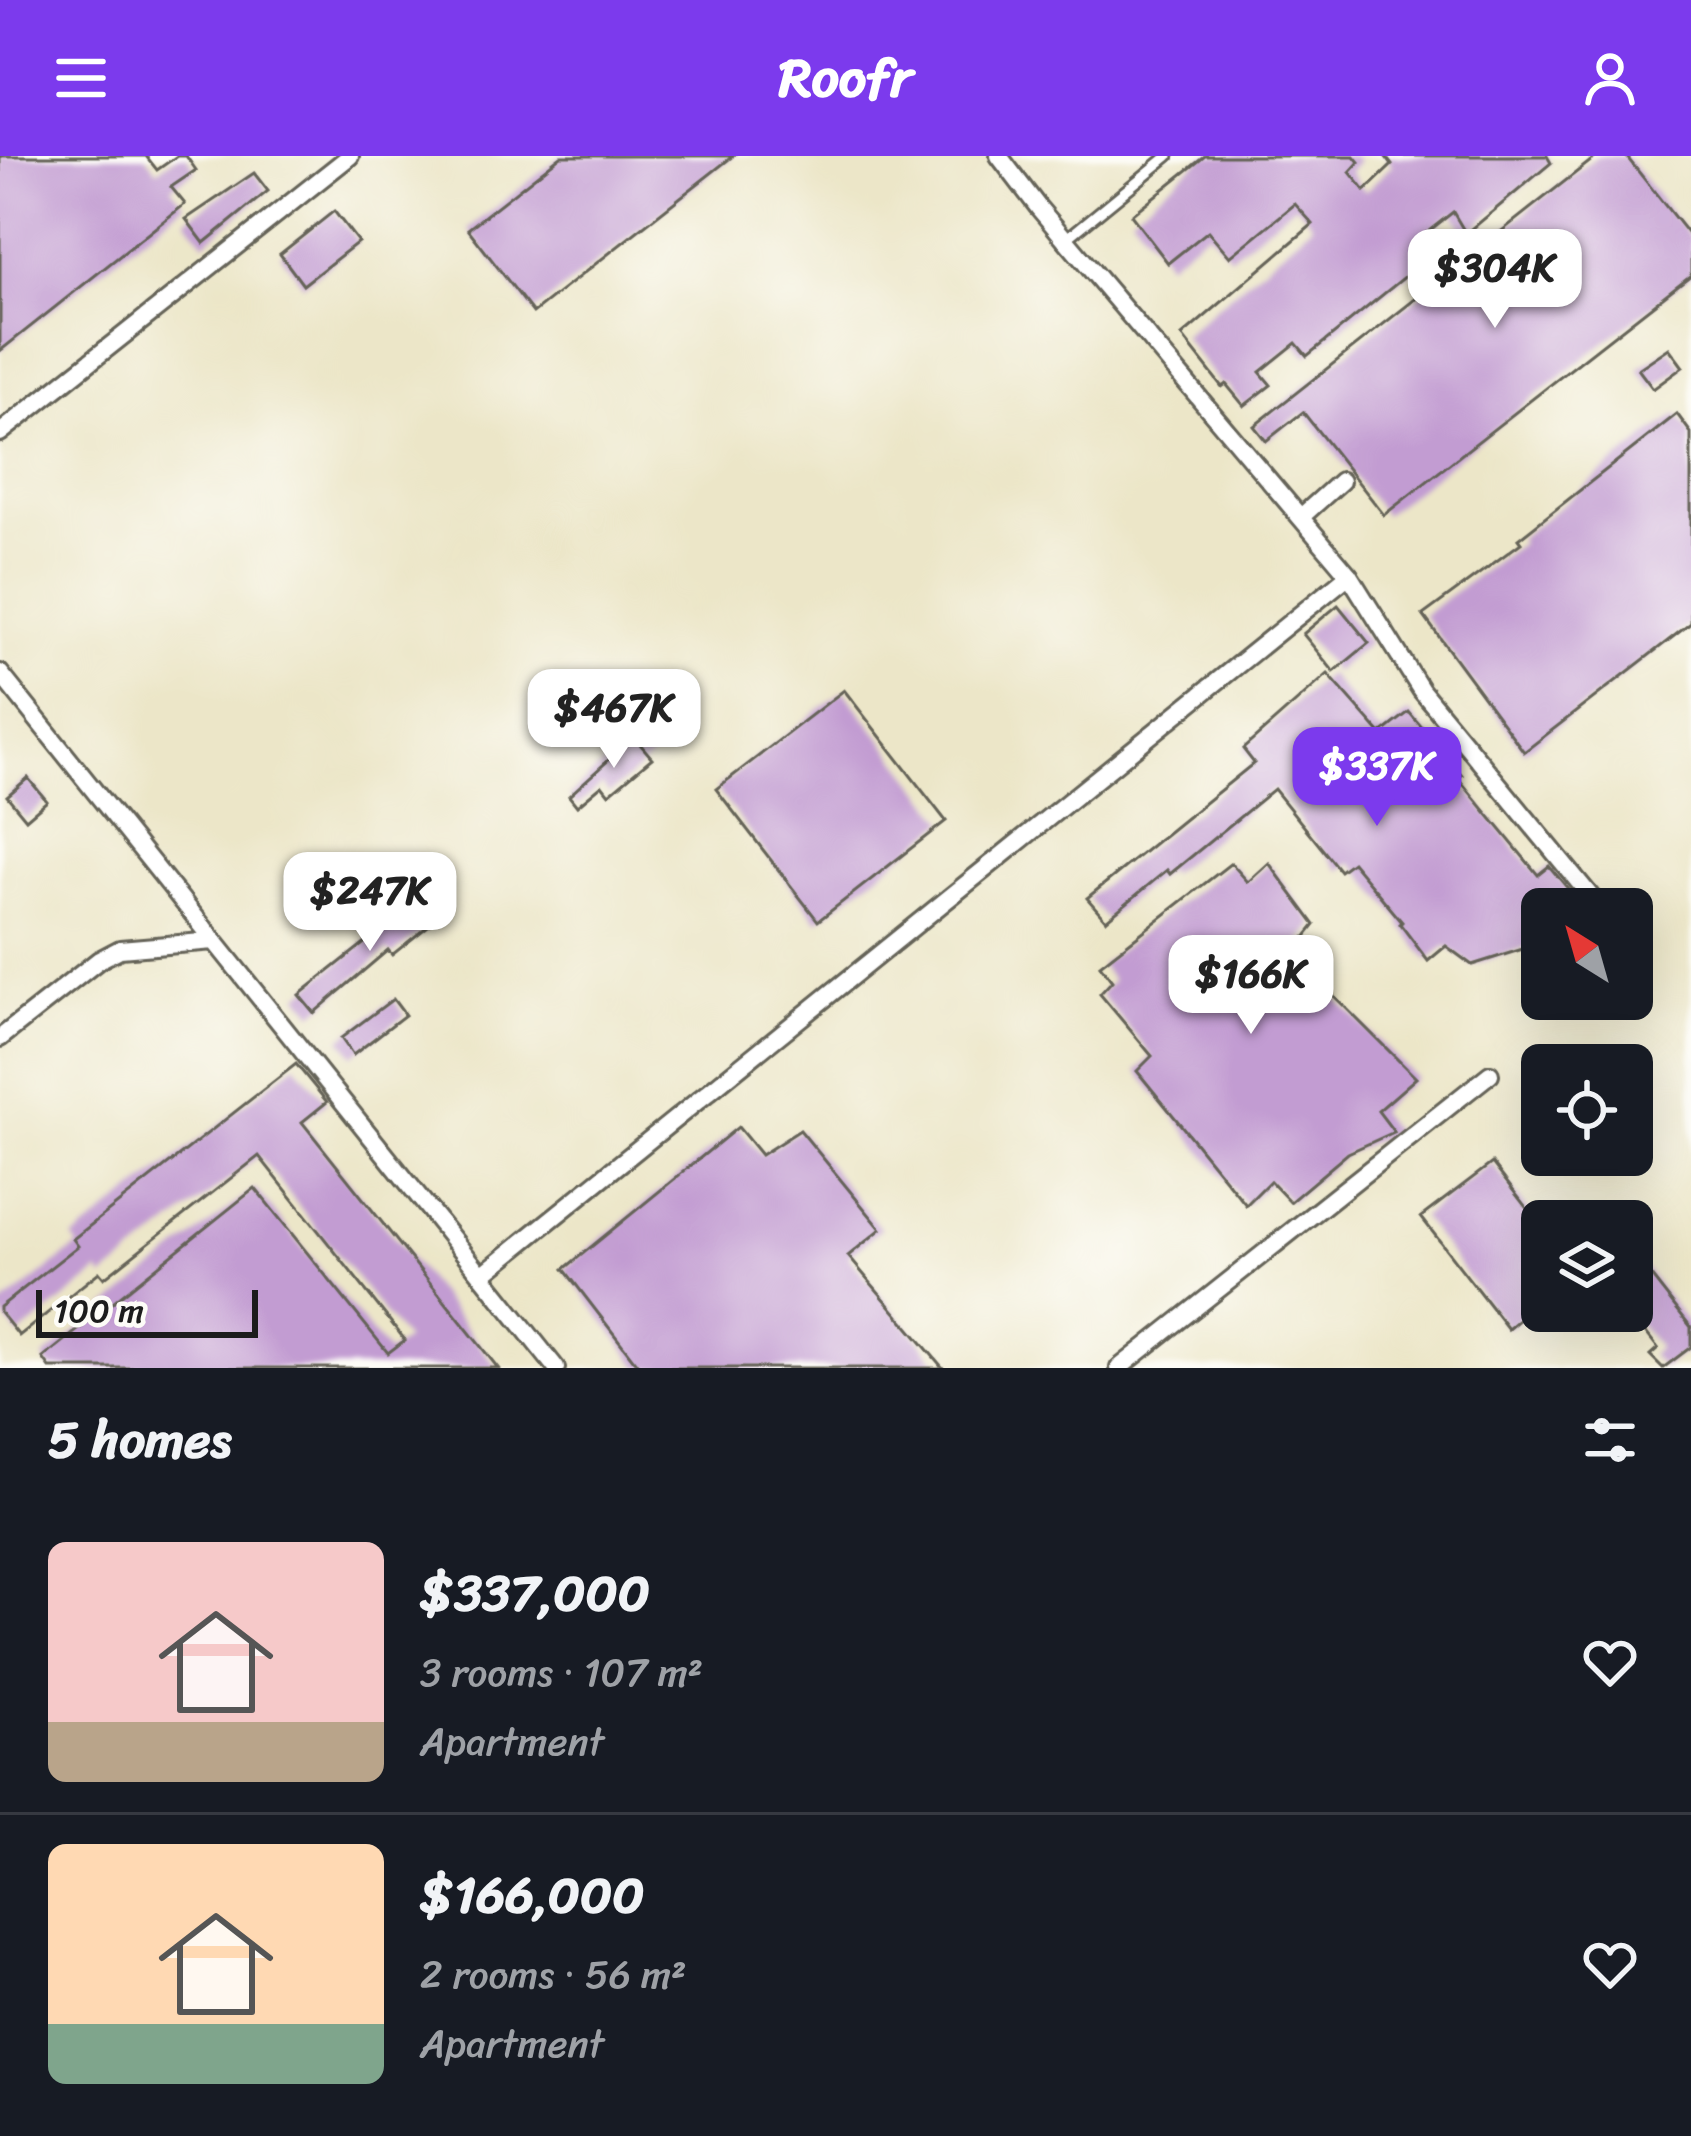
<!DOCTYPE html>
<meta charset="utf-8">
<style>
body{margin:0;font-family:Sriracha,sans-serif;background:#20242c;color:#f1f3f6;height:100vh;display:flex;flex-direction:column;font-size:45px;white-space:nowrap}
*{box-sizing:border-box;margin:0}
p{font-size:39px;color:#9ea1a6}
.icon{flex:none;width:66px;height:66px;fill:none;stroke:currentColor;stroke-width:2;stroke-linecap:round;stroke-linejoin:round}
.map{position:relative;height:1212px;overflow:hidden}
.drawer{display:flex;flex-direction:column;background:#171b24;flex:1}
.drawer>*{flex:none}
.needle{width:78px;rotate:323deg}
.fabs{position:absolute;left:1521px;top:732px;display:grid;gap:24px}
.fabs a{display:grid;place-items:center;width:132px;height:132px;border-radius:18px;background:#171b24;box-shadow:0 12px 48px #0002;font-size:60px}
.scale{position:absolute;left:36px;bottom:30px;width:222px;box-sizing:border-box;padding-left:12px;border:6px solid #1c1c1c;border-top:0;font-size:33px;line-height:42px;white-space:nowrap;color:#1c1c1c;-webkit-text-stroke:9px #fdfcf7;paint-order:stroke}
.price{position:absolute;translate:-50% -102px;padding:0 27px;border-radius:24px;background:#fff;color:#222;font-size:39px;line-height:78px;filter:drop-shadow(0 3px 6px #0008)}
.price::after{content:'';position:absolute;left:50%;top:72px;width:36px;height:27px;margin-left:-18px;background:inherit;clip-path:polygon(0 0,100% 0,50% 100%)}
.price.active{background:#7c3aed;color:#fff}
ul{padding:0;list-style:none}
li{display:flex;align-items:center;gap:36px;height:300px;padding:0 48px}
li+li{border-top:3px solid #363941}
li span{display:grid;place-items:center;flex:none;width:336px;height:240px;border-radius:18px;color:#555}
li>.icon{margin-inline-start:auto}
span .icon{width:144px;height:144px;fill:#fffc;stroke-width:1}
li b{font-size:51px}
h2{display:flex;justify-content:space-between;align-items:center;height:144px;padding:0 48px;font-size:51px}
header{display:flex;justify-content:space-between;align-items:center;height:156px;padding:0 48px;background:#7c3aed;color:#fff;font-size:54px;font-weight:800}
.map>svg:first-child{display:block}
.building{fill:#c29cd2}
.lines{fill:none;stroke-linecap:round;stroke-linejoin:round}
.lane-casing{stroke:#656358;stroke-width:15}
.street-casing{stroke:#656358;stroke-width:22}
.lane{stroke:#fff;stroke-width:9}
.street{stroke:#fff;stroke-width:16}
</style>
<header><svg class="icon" aria-label="menu" viewBox="0 0 24 24"><path d="M4 6h16M4 12h16M4 18h16"/></svg>Roofr<svg class="icon" aria-label="person" viewBox="0 0 24 24"><circle cx="12" cy="8" r="4"/><path d="M4 21q1-7 8-7t8 7"/></svg></header>
<div class="map">
<svg width="1691" height="1212" viewBox="0 0 1691 1212">
<rect width="100%" height="100%" fill="#fdfcf7"/>
<filter id="ink" filterUnits="userSpaceOnUse"><feTurbulence type="fractalNoise" baseFrequency=".00833" numOctaves="2"/><feDisplacementMap in="SourceGraphic" scale="24" xChannelSelector="R" yChannelSelector="G"/><feConvolveMatrix kernelMatrix="1 2 1 2 8 2 1 2 1" color-interpolation-filters="sRGB"/></filter>
<filter id="wash" filterUnits="userSpaceOnUse"><feTurbulence type="fractalNoise" baseFrequency=".004" numOctaves="4" result="noise"/><feDisplacementMap in="SourceGraphic" scale="48" xChannelSelector="R" yChannelSelector="G"/><feGaussianBlur stdDeviation="2.7" result="paint"/><feColorMatrix in="noise" values="0 0 0 0 0 0 0 0 0 0 0 0 0 0 0 0 0 1.4 0 .05"/><feComposite in="paint" operator="in"/></filter>
<g filter="url(#wash)">
<rect width="100%" height="100%" fill="#ece6c8"/>
<g id="blocks">
<g class="building">
<path d="M 0,0 L 146,0 L 157,14 L 177,0 L 186,0 L 196,14 L 171,31 L 185,48 L 0,195 Z"/>
<path d="M 561,0 L 733,0 L 533,157 L 468,73 Z"/>
<path d="M 1205,0 L 1354,0 L 1359,6 L 1350,16 L 1365,35 L 1392,9 L 1385,0 L 1547,0 L 1551,7 L 1466,78 L 1453,56 L 1425,78 L 1438,94 L 1307,200 L 1296,187 L 1260,216 L 1271,229 L 1244,250 L 1226,228 L 1222,231 L 1182,180 L 1313,68 L 1295,48 L 1230,101 L 1208,75 L 1168,107 L 1131,59 Z"/>
<path d="M 1597,0 L 1626,0 L 1691,82 L 1691,119 L 1384,359 L 1303,256 L 1266,285 L 1254,270 Z"/>
<path d="M 254,17 L 268,35 L 204,87 L 186,63 Z"/>
<path d="M 334,55 L 358,86 L 303,129 L 280,98 Z"/>
<path d="M 1669,192 L 1683,211 L 1653,233 L 1638,213 Z"/>
<path d="M 1677,258 L 1691,277 L 1691,467 L 1524,596 L 1423,459 L 1521,387 L 1518,383 Z"/>
<path d="M 1338,449 L 1369,487 L 1334,516 L 1303,478 Z"/>
<path d="M 1328,518 L 1381,578 L 1409,556 L 1462,619 L 1458,622 L 1538,719 L 1549,710 L 1585,753 L 1542,753 L 1542,787 L 1472,809 L 1446,790 L 1428,805 L 1400,768 L 1402,766 L 1352,706 L 1340,715 L 1274,633 L 1170,718 L 1167,714 L 1106,764 L 1087,742 L 1254,607 L 1243,593 Z"/>
<path d="M 844,534 L 946,665 L 818,765 L 716,633 Z"/>
<path d="M 634,581 L 652,602 L 609,638 L 602,629 L 577,650 L 569,640 Z"/>
<path d="M 28,622 L 47,645 L 26,663 L 7,640 Z"/>
<path d="M 1231,707 L 1248,726 L 1269,707 L 1315,769 L 1292,798 L 1416,922 L 1378,955 L 1394,976 L 1348,997 L 1290,1046 L 1270,1025 L 1246,1049 L 1137,915 L 1152,900 L 1100,838 L 1112,825 L 1100,809 Z"/>
<path d="M 421,742 L 438,762 L 392,799 L 388,794 L 314,857 L 299,839 Z"/>
<path d="M 393,843 L 405,859 L 353,899 L 341,882 Z"/>
<path d="M 296,908 L 327,946 L 302,966 L 498,1212 L 50,1212 L 43,1202 L 255,1032 L 388,1197 L 405,1184 L 259,1000 L 104,1122 L 99,1116 L 19,1180 L 0,1156 L 0,1151 L 78,1090 L 73,1083 Z"/>
<path d="M 738,971 L 761,999 L 800,974 L 881,1073 L 848,1100 L 943,1212 L 640,1212 L 564,1113 Z"/>
<path d="M 1492,1007 L 1542,1072 L 1542,1144 L 1508,1173 L 1421,1061 Z"/>
<path d="M 1640,1106 L 1691,1171 L 1691,1191 L 1663,1212 L 1650,1199 L 1658,1192 L 1632,1159 L 1632,1112 Z"/>
</g>
</g>
</g>
<g filter="url(#ink)">
<use href="#blocks" fill-opacity="0" stroke="#656358" stroke-width="3"/>
<g class="lines">
<defs>
<path id="lane" d="M 1065,84 L 1168,0"/>
<g id="street">
<path d="M 999,0 L 1038,51 L 1349,419 L 1421,534 L 1601,753"/>
<path d="M 0,277 L 350,0"/>
<path d="M 1301,361 L 1341,325"/>
<path d="M 0,517 L 556,1212"/>
<path d="M 0,882 L 99,804 L 120,793 L 214,785"/>
<path d="M 482,1119 L 1349,419"/>
<path d="M 1119,1212 L 1490,918"/>
</g>
</defs>
<use href="#lane" class="lane-casing"/>
<use href="#street" class="street-casing"/>
<use href="#lane" class="lane"/>
<use href="#street" class="street"/>
</g>
</g>
</svg>
<div class="fabs">
<a><svg class="needle" viewBox="-14 -14 28 28"><path d="M0-13l5 13h-10z" fill="#e53935"/><path d="M0 13l5-13h-10z" fill="#9ea1a6"/></svg></a>
<a><svg class="icon" aria-label="locate" viewBox="0 0 24 24"><circle cx="12" cy="12" r="6"/><path d="M12 2v4M12 18v4M2 12h4M18 12h4"/></svg></a>
<a><svg class="icon" aria-label="layers" viewBox="0 0 24 24"><path d="M12 4l9 5-9 5-9-5zM3 14l9 5 9-5"/></svg></a>
</div>
<div class="scale">100 m</div>
<b class="price" style="left:1495px;top:175px">$304K</b>
<b class="price" style="left:614px;top:615px">$467K</b>
<b class="price active" style="left:1377px;top:673px">$337K</b>
<b class="price" style="left:370px;top:798px">$247K</b>
<b class="price" style="left:1251px;top:881px">$166K</b>
</div>
<section class="drawer">
<h2>5 homes<svg class="icon" aria-label="filters" viewBox="0 0 24 24"><path d="M4 7h16M4 17h16"/><circle cx="9" cy="7" r="2"/><circle cx="15" cy="17" r="2"/></svg></h2>
<ul>
<li><span style="background:linear-gradient(#f6c9c9 75%,#b9a48a 0)"><svg class="icon" aria-label="home" viewBox="0 0 24 24"><path d="M3 11l9-7 9 7M6 9v11h12V9"/></svg></span><div><b>$337,000</b><p>3 rooms · 107 m²</p><p>Apartment</p></div><svg class="icon" aria-label="heart" viewBox="0 0 24 24"><path d="M12 20l-8-8c-3-5 5-10 8-4 3-6 11-1 8 4z"/></svg></li>
<li><span style="background:linear-gradient(#ffd9b3 75%,#7fa58c 0)"><svg class="icon" aria-label="home" viewBox="0 0 24 24"><path d="M3 11l9-7 9 7M6 9v11h12V9"/></svg></span><div><b>$166,000</b><p>2 rooms · 56 m²</p><p>Apartment</p></div><svg class="icon" aria-label="heart" viewBox="0 0 24 24"><path d="M12 20l-8-8c-3-5 5-10 8-4 3-6 11-1 8 4z"/></svg></li>
</ul>
</section>
